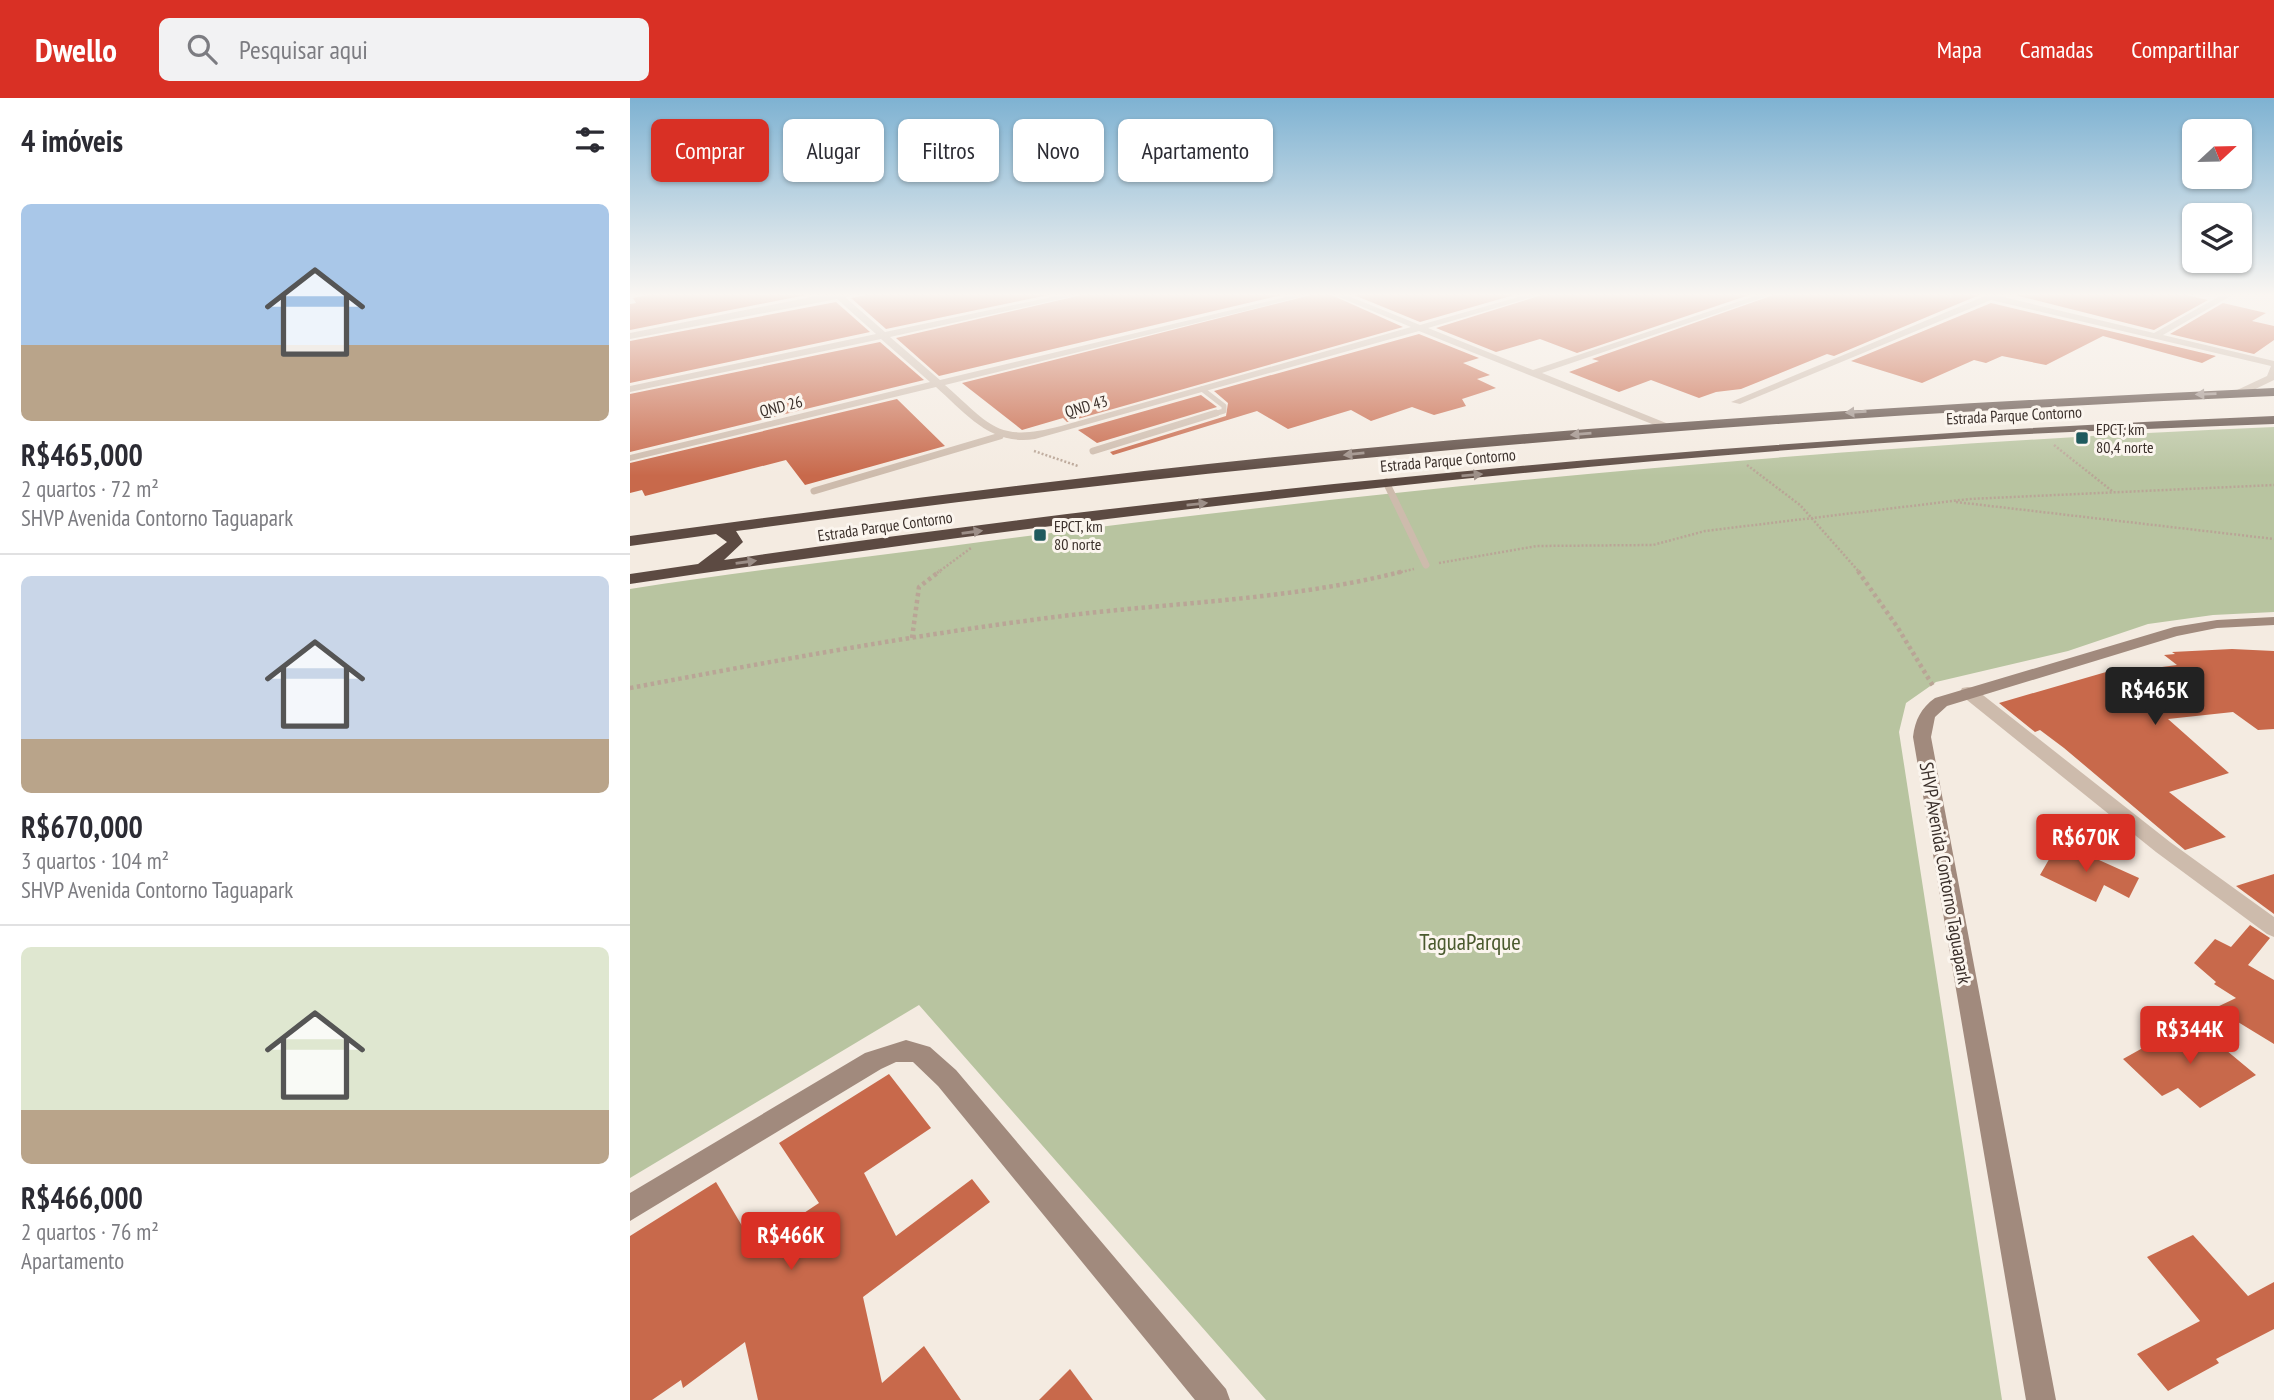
<!DOCTYPE html>
<html lang="pt">
<meta charset="utf-8">
<style>
body{margin:0;font-family:"PT Sans Narrow",sans-serif;background:#f2f2f3;color:#2b2b33;height:100vh;display:flex;flex-direction:column;font-size:26px;white-space:nowrap}
*{box-sizing:border-box;margin:0}
p{font-size:23px;color:#7c7c81}
.icon{flex:none;width:38px;height:38px;fill:none;stroke:currentColor;stroke-width:2;stroke-linecap:round;stroke-linejoin:round}
.map{position:relative;flex:1;overflow:hidden}
.panel{display:flex;flex-direction:column;background:#fff;width:630px}
.panel>*{flex:none}
.top-card{position:absolute;left:21px;top:21px;width:665px;height:63px;display:flex;gap:14px}
.needle{width:46px;rotate:68deg}
.controls{position:absolute;left:1552px;top:21px;display:grid;gap:14px}
.controls a{display:grid;place-items:center;width:70px;height:70px;border-radius:10px;background:#fff;box-shadow:0 2px 5px #0004;font-size:35px}
.price{position:absolute;translate:-50% -60px;padding:0 16px;border-radius:7px;background:#d93025;color:#fff;font-size:23px;line-height:46px;filter:drop-shadow(0 2px 4px #0008)}
.price::after{content:'';position:absolute;left:50%;top:42px;width:21px;height:16px;margin-left:-10px;background:inherit;clip-path:polygon(0 0,100% 0,50% 100%)}
.price.selected{background:#222;color:#fff}
ul{padding:0;list-style:none}
li{display:grid;align-content:center;gap:14px;height:371px;padding:0 21px}
li+li{border-top:2px solid #e1e1e2}
li span{display:grid;place-items:center;height:217px;border-radius:10px;color:#555}
li>.icon{margin-inline-start:auto}
span .icon{width:126px;height:126px;fill:#fffc;stroke-width:1}
li b{font-size:30px}
h2{display:flex;justify-content:space-between;align-items:center;height:84px;padding:0 21px;font-size:30px}
.tag{padding:0 24px;border-radius:10px;background:#fff;box-shadow:0 2px 5px #0004;font-size:24px;line-height:63px}
.tag.selected{background:#d93025;color:#fff}
header{display:flex;align-items:center;gap:42px;box-sizing:border-box;height:98px;padding:0 35px;background:#d93025;color:#fff}
header strong{font-size:33px}
nav{display:flex;gap:38px;margin-inline-start:auto;font-size:24px}
.search{width:490px;height:63px;background:#f2f2f3;display:flex;align-items:center;gap:18px;box-sizing:border-box;padding:0 24px;border-radius:10px;color:#7c7c81;font-size:26px}
main{display:flex;flex:1;min-height:0}
.map>svg:first-child{display:block}
.green{fill:#b8c4a0}
.building{fill:#c8694b}
.lines{fill:none;stroke-linecap:round;stroke-linejoin:round}
.path-far1{stroke:#b9a596;stroke-width:2.5;stroke-dasharray:2 2;stroke-linecap:butt}
.path{stroke:#b9a596;stroke-width:4.5;stroke-dasharray:3.5 3.5;stroke-linecap:butt}
.lane-far1{stroke:#cdbbac;stroke-width:5}
.lane{stroke:#cdbbac;stroke-width:7}
.street{fill:#cdbbac;fill-rule:evenodd}
.secondary{fill:#a18a7d;fill-rule:evenodd}
.highway{fill:#5c4a42;fill-rule:evenodd}
.oneway{fill:#9c8e87}
.poi-dot{fill:#1f5a5e;stroke:#fbf5ee;stroke-width:2.5}
.labels{text-anchor:middle;stroke-width:6;stroke-linejoin:round;paint-order:stroke}
.far-street-label{font-size:16px;fill:#3b302b;stroke:#fbf5ee}
.far-poi-label{font-size:16px;fill:#3b302b;stroke:#fbf5ee;text-anchor:start}
.street-label{font-size:19px;fill:#3b302b;stroke:#fbf5ee}
.near-park-label{font-size:23px;fill:#4a5a2e;stroke:#fbf5ee}
</style>
<header>
<strong>Dwello</strong>
<div class="search"><svg class="icon" aria-label="search" viewBox="0 0 24 24"><circle cx="10" cy="10" r="6"/><path d="M15 15l6 6"/></svg>Pesquisar aqui</div>
<nav><a>Mapa</a><a>Camadas</a><a>Compartilhar</a></nav>
</header>
<main>
<section class="panel">
<h2>4 imóveis<svg class="icon" aria-label="filters" viewBox="0 0 24 24"><path d="M4 7h16M4 17h16"/><circle cx="9" cy="7" r="2"/><circle cx="15" cy="17" r="2"/></svg></h2>
<ul>
<li><span style="background:linear-gradient(#a9c7e8 65%,#b9a48a 0)"><svg class="icon" aria-label="home" viewBox="0 0 24 24"><path d="M3 11l9-7 9 7M6 9v11h12V9"/></svg></span><div><b>R$465,000</b><p>2 quartos · 72 m²</p><p>SHVP Avenida Contorno Taguapark</p></div></li>
<li><span style="background:linear-gradient(#c9d6e8 75%,#b9a48a 0)"><svg class="icon" aria-label="home" viewBox="0 0 24 24"><path d="M3 11l9-7 9 7M6 9v11h12V9"/></svg></span><div><b>R$670,000</b><p>3 quartos · 104 m²</p><p>SHVP Avenida Contorno Taguapark</p></div></li>
<li><span style="background:linear-gradient(#dfe7d0 75%,#b9a48a 0)"><svg class="icon" aria-label="home" viewBox="0 0 24 24"><path d="M3 11l9-7 9 7M6 9v11h12V9"/></svg></span><div><b>R$466,000</b><p>2 quartos · 76 m²</p><p>Apartamento</p></div></li>
</ul>
</section>
<div class="map">
<svg width="1644" height="1302" viewBox="0 0 1644 1302">
<rect width="100%" height="100%" fill="#f4ebe1"/>
<path class="green" d="M 1644,329 L 1644,514 L 1583,517 L 1518,526 L 1438,553 L 1306,584 L 1276,605 L 1269,634 L 1372,1302 L 636,1302 L 289,907 L 0,1080 L 0,491 C 107,474 214,462 321,448 C 760,390 1201,348 1644,329 Z"/>
<g class="building">
<path d="M 28,195 L 186,195 L 0,232 L 0,206 L 6,205 L 3,200 Z"/>
<path d="M 248,195 L 427,195 L 256,231 L 221,200 Z"/>
<path d="M 460,195 L 660,195 L 309,278 L 266,240 Z"/>
<path d="M 689,195 L 697,195 L 773,229 L 437,324 L 433,320 L 392,332 L 332,285 Z"/>
<path d="M 719,195 L 891,195 L 790,224 Z"/>
<path d="M 918,195 L 1125,195 L 947,255 L 910,241 L 866,254 L 806,230 Z"/>
<path d="M 1149,195 L 1354,195 L 1204,258 L 1197,256 L 1111,291 L 1086,294 L 1069,300 L 1021,282 L 989,294 L 939,274 L 969,263 L 962,261 Z"/>
<path d="M 1377,195 L 1548,195 L 1578,202 L 1524,232 Z"/>
<path d="M 206,204 L 240,234 L 0,285 L 0,243 Z"/>
<path d="M 1361,205 L 1586,258 L 1572,265 L 1473,238 L 1416,267 L 1372,258 L 1356,265 L 1344,262 L 1292,285 L 1221,263 Z"/>
<path d="M 1593,205 L 1636,215 L 1622,223 L 1644,228 L 1644,242 L 1624,256 L 1540,236 Z"/>
<path d="M 789,236 L 849,260 L 833,265 L 860,277 L 847,281 L 866,290 L 832,301 L 836,308 L 804,317 L 782,309 L 741,323 L 721,312 L 658,331 L 627,313 L 483,357 L 480,354 L 596,318 L 598,305 L 584,293 Z"/>
<path d="M 250,244 L 294,282 L 0,354 L 0,296 Z"/>
<path d="M 571,297 L 587,309 L 467,345 L 448,332 Z"/>
<path d="M 267,301 L 315,348 L 175,387 L 156,362 L 15,398 L 12,392 L 0,395 L 0,365 Z"/>
<path d="M 1602,551 L 1644,553 L 1644,631 L 1628,632 L 1603,614 L 1538,621 L 1599,675 L 1539,694 L 1596,739 L 1555,752 L 1434,650 L 1410,632 L 1405,634 L 1369,605 L 1483,572 L 1487,575 L 1547,567 L 1534,557 L 1545,556 L 1542,554 Z"/>
<path d="M 1429,744 L 1509,780 L 1499,800 L 1474,787 L 1466,804 L 1410,777 Z"/>
<path d="M 1644,776 L 1644,816 L 1606,788 Z"/>
<path d="M 1620,827 L 1640,840 L 1618,867 L 1644,882 L 1644,946 L 1585,910 L 1606,900 L 1584,886 L 1586,884 L 1564,865 L 1585,841 L 1601,849 Z"/>
<path d="M 1561,923 L 1626,977 L 1570,1010 L 1548,990 L 1532,998 L 1493,961 Z"/>
<path d="M 259,976 L 301,1030 L 234,1075 L 266,1138 L 342,1081 L 360,1104 L 233,1199 L 252,1285 L 294,1248 L 331,1302 L 128,1302 L 115,1244 L 53,1290 L 51,1282 L 22,1302 L 0,1302 L 0,1138 L 86,1084 L 124,1148 L 189,1105 L 149,1045 Z"/>
<path d="M 1563,1137 L 1618,1198 L 1644,1184 L 1644,1231 L 1586,1261 L 1589,1265 L 1538,1293 L 1507,1256 L 1570,1223 L 1517,1159 Z"/>
<path d="M 440,1271 L 463,1302 L 409,1302 Z"/>
</g>
<g class="lines">
<g class="path-far1">
<path d="M 1308,195 L 1322,199"/>
<path d="M 1424,347 L 1482,393"/>
<path d="M 404,353 L 448,368"/>
<path d="M 1117,367 L 1170,407 L 1230,475"/>
<path d="M 1326,404 L 1644,441"/>
<path d="M 809,465 L 907,448 L 1023,447 L 1075,433 L 1339,401 L 1644,387"/>
<path d="M 307,475 L 341,450"/>
<path d="M 767,475 L 784,471"/>
</g>
<g class="path">
<path d="M 1228,473 L 1268,530 L 1303,588"/>
<path d="M 282,540 L 289,489 L 310,473"/>
<path d="M 0,590 C 144,563 288,536 433,518 C 547,504 662,502 774,473"/>
</g>
<path class="lane-far1" d="M 572,291 L 594,308 L 594,313 L 580,317"/>
<g class="lane">
<path d="M 463,353 L 586,315"/>
<path d="M 756,384 L 796,467"/>
<path d="M 184,393 L 370,338"/>
</g>
<g class="street">
<path d="M 201,195 L 229,195 L 215,199 L 255,234 L 441,195 L 458,195 L 260,239 L 310,282 L 672,195 L 687,195 L 315,287 C 361,327 366,345 431,328 L 781,229 L 699,195 L 711,195 L 790,227 L 902,195 L 916,195 L 798,230 L 903,272 L 1134,195 L 1147,195 L 912,275 L 1041,327 L 1042,329 L 1037,332 L 789,233 L 405,341 C 361,348 336,316 306,289 L 0,363 L 0,357 L 300,284 L 251,241 L 0,294 L 0,288 L 246,236 L 207,201 L 0,241 L 0,235 Z"/>
<path d="M 1362,195 L 1374,195 L 1369,198 L 1524,235 L 1595,195 L 1606,195 L 1533,237 L 1644,263 L 1644,282 L 1613,297 L 1605,297 L 1605,293 L 1637,278 L 1641,268 L 1361,202 L 1110,306 L 1101,304 Z"/>
<path d="M 1338,589 L 1344,590 L 1540,744 L 1644,819 L 1644,839 L 1637,836 L 1526,754 L 1332,598 L 1330,594 L 1332,590 Z"/>
</g>
<g class="secondary">
<path d="M 1644,519 L 1644,527 L 1587,530 L 1547,538 L 1317,608 L 1305,619 L 1301,639 L 1426,1302 L 1396,1302 L 1283,639 C 1285,622 1291,610 1305,600 L 1544,529 L 1587,522 Z"/>
<path d="M 276,942 L 300,949 L 326,972 L 596,1291 L 600,1302 L 565,1302 L 308,988 L 283,964 L 266,964 L 251,971 L 0,1123 L 0,1095 L 235,955 Z"/>
</g>
<path class="highway" d="M 1644,290 L 1644,298 C 1129,320 617,363 106,433 L 113,444 L 94,462 C 608,387 1125,340 1644,318 L 1644,326 C 1544,330 1445,333 1345,339 C 895,367 446,420 0,486 L 0,476 L 68,466 L 97,444 L 86,436 L 0,448 L 0,438 C 273,401 548,366 824,342 C 1097,319 1370,302 1644,290 Z"/>
</g>
<defs><path id="oneway-solid" d="M-6-.8H1V-3.2L6.5 0L1 3.2V.8H-6Z" transform="scale(1.75)"/></defs>
<g class="oneway">
<use href="#oneway-solid" transform="translate(1576 296) rotate(178)"/>
<use href="#oneway-solid" transform="translate(1226 314) rotate(176)"/>
<use href="#oneway-solid" transform="translate(951 336) rotate(175)"/>
<use href="#oneway-solid" transform="translate(724 356) rotate(174)"/>
<use href="#oneway-solid" transform="translate(842 377) rotate(-5)"/>
<use href="#oneway-solid" transform="translate(567 406) rotate(-6)"/>
<use href="#oneway-solid" transform="translate(342 434) rotate(-8)"/>
<use href="#oneway-solid" transform="translate(116 464) rotate(-8)"/>
</g>
<linearGradient id="sky" x2="0" y2="1"><stop stop-color="#7eb2d2"/><stop offset="0.52" stop-color="#faf6f2"/><stop offset="1" stop-color="#faf6f2" stop-opacity="0"/></linearGradient>
<rect width="1644" height="378" fill="url(#sky)"/>
<g class="poi-dot">
<rect x="1445" y="333" width="14" height="14" rx="3.5"/>
<rect x="403" y="430" width="14" height="14" rx="3.5"/>
</g>
<g class="labels">
<g class="far-street-label">
<text transform="translate(151 308) rotate(-14)" y="6">QND 26</text>
<text transform="translate(456 308) rotate(-16)" y="6">QND 43</text>
<text transform="translate(1384 317) rotate(-3)" y="6">Estrada Parque Contorno</text>
<text transform="translate(818 362) rotate(-5)" y="6">Estrada Parque Contorno</text>
<text transform="translate(255 428) rotate(-8)" y="6">Estrada Parque Contorno</text>
</g>
<g class="far-poi-label">
<text x="1466" y="337">EPCT, km<tspan x="1466" dy="18">80,4 norte</tspan></text>
<text x="424" y="434">EPCT, km<tspan x="424" dy="18">80 norte</tspan></text>
</g>
<g class="street-label">
<text transform="translate(1316 775) rotate(80)" y="7">SHVP Avenida Contorno Taguapark</text>
</g>
<g class="near-park-label">
<text x="840" y="852">TaguaParque</text>
</g>
</g>
</svg>
<div class="controls">
<a><svg class="needle" viewBox="-14 -14 28 28"><path d="M0-13l5 13h-10z" fill="#e53935"/><path d="M0 13l5-13h-10z" fill="#7c7c81"/></svg></a>
<a><svg class="icon" aria-label="layers" viewBox="0 0 24 24"><path d="M12 4l9 5-9 5-9-5zM3 14l9 5 9-5"/></svg></a>
</div>
<b class="price selected" style="left:1525px;top:629px">R$465K</b>
<b class="price" style="left:1456px;top:776px">R$670K</b>
<b class="price" style="left:1560px;top:968px">R$344K</b>
<b class="price" style="left:161px;top:1174px">R$466K</b>
<div class="top-card">
<a class="tag selected">Comprar</a>
<a class="tag">Alugar</a>
<a class="tag">Filtros</a>
<a class="tag">Novo</a>
<a class="tag">Apartamento</a>
</div>
</div>
</main>
